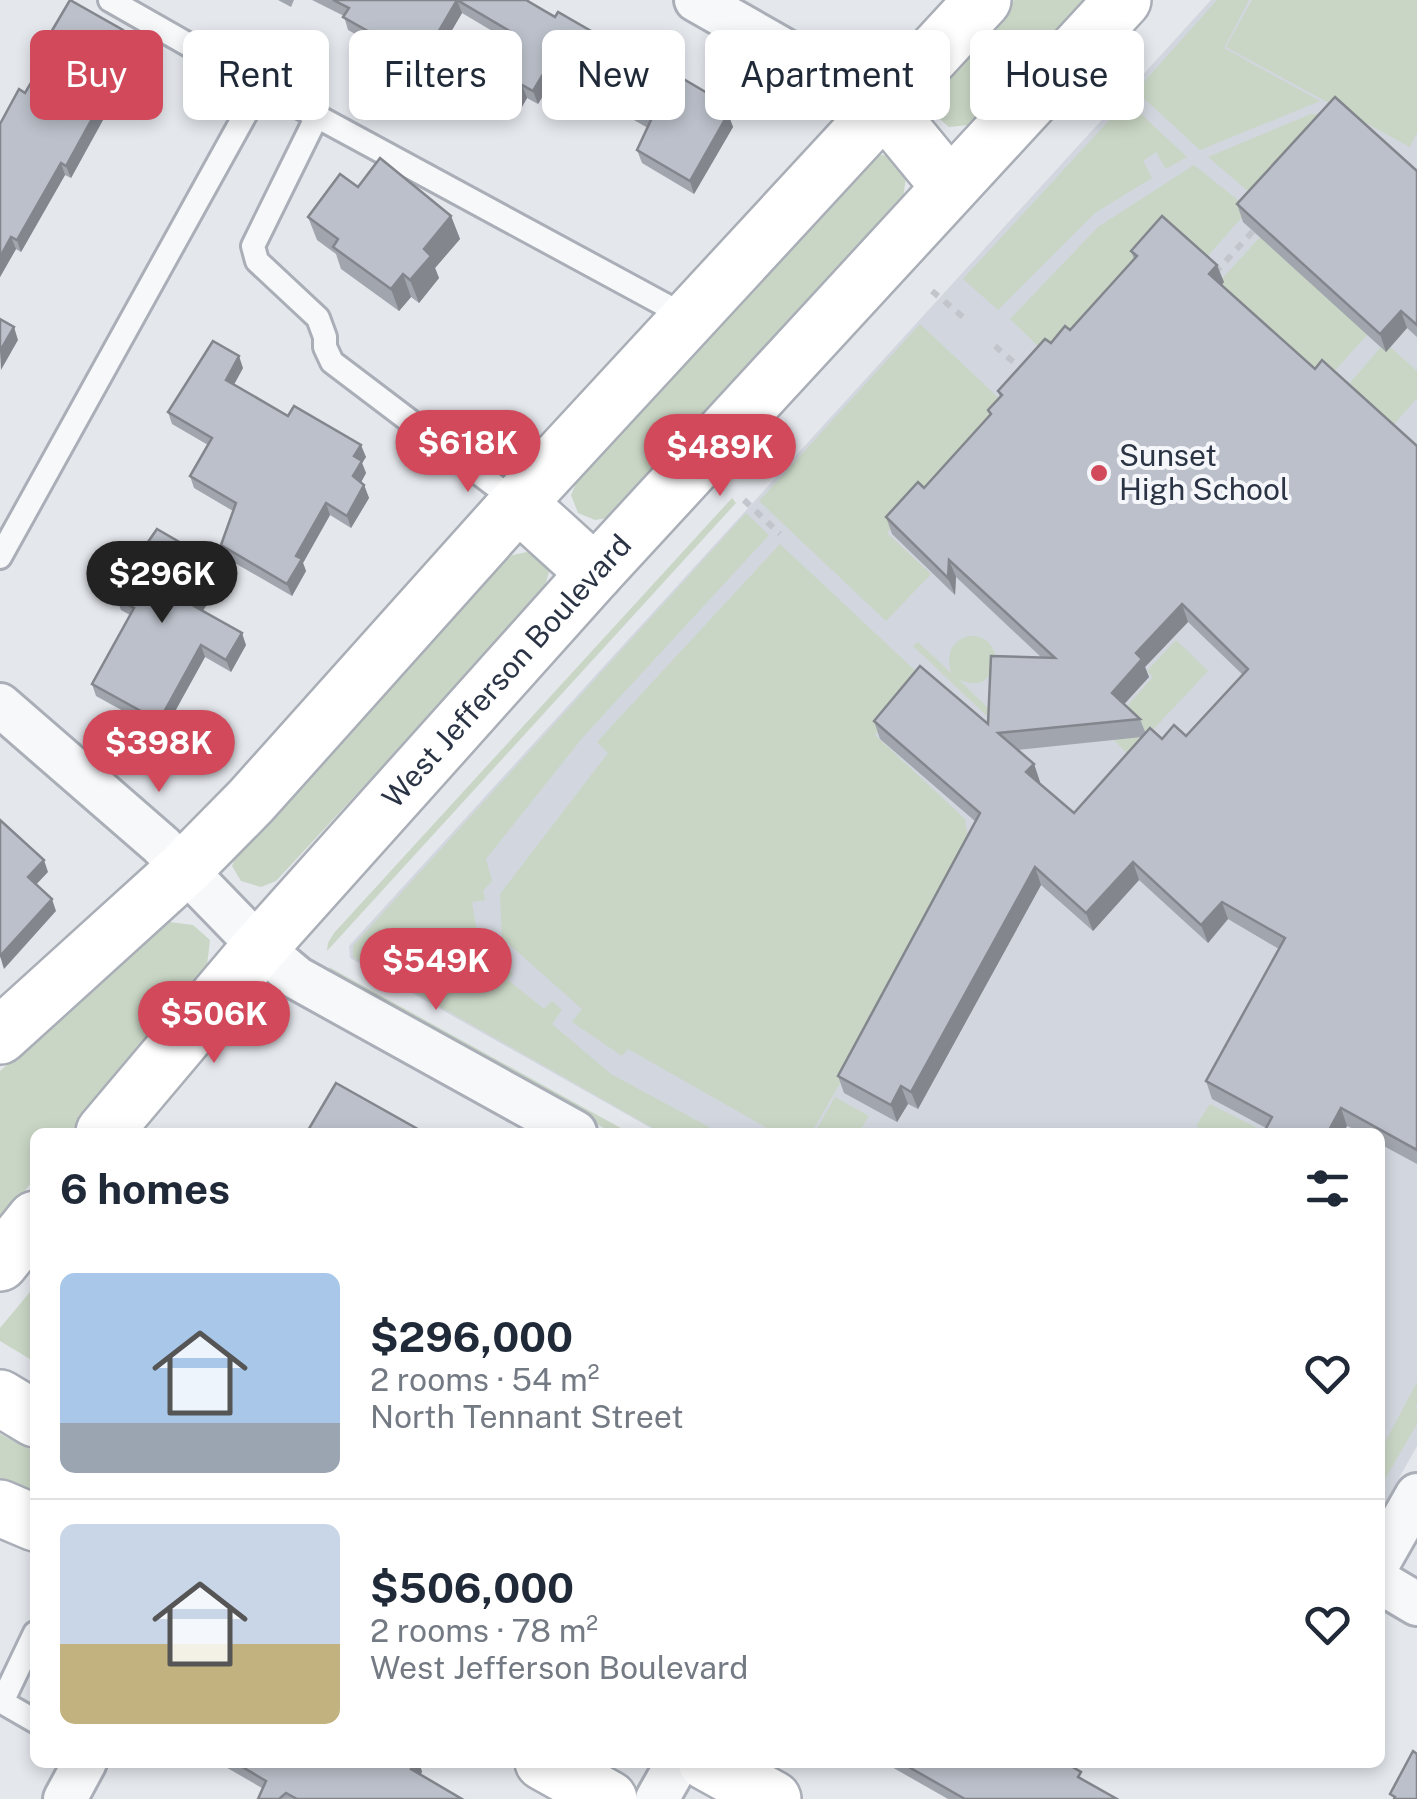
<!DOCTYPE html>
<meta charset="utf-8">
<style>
body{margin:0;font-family:"Public Sans",sans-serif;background:#f2f2f3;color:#1f2937;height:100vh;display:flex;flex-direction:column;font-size:38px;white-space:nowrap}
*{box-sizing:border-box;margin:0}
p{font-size:32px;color:#747a83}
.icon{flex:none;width:55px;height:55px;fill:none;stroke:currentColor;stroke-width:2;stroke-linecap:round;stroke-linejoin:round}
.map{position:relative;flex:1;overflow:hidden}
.details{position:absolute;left:30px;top:1128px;width:1355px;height:640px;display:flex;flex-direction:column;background:#fff;border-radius:15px;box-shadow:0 5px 15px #0003}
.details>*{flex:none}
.hud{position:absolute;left:30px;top:30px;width:1358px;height:90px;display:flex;gap:20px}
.price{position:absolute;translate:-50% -85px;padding:0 22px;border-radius:35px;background:#d1495b;color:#fff;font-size:32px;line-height:65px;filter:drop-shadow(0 2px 5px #0008)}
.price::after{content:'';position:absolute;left:50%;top:60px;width:30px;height:22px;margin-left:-15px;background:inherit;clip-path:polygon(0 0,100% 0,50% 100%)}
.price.current{background:#222;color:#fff}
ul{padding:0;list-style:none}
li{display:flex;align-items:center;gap:30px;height:250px;padding:0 30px}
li+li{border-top:2px solid #e0e1e3}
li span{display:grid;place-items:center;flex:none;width:280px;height:200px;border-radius:15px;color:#555}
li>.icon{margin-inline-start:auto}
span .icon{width:120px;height:120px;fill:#fffc;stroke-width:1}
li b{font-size:42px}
h2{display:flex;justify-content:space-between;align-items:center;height:120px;padding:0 30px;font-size:42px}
.chip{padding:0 35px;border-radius:15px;background:#fff;box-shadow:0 5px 15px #0003;font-size:35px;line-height:90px}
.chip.current{background:#d1495b;color:#fff}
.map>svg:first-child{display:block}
.built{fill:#d2d6de}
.green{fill:#c9d6c5}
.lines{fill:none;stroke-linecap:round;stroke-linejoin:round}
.lane-casing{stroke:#a9aeb7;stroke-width:28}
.street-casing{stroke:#a9aeb7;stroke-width:48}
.secondary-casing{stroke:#a9aeb7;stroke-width:60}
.path{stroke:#c2c5cb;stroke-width:6;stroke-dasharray:8 8;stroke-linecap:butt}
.lane{stroke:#f7f8fa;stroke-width:22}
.street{stroke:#f7f8fa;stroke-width:42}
.secondary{stroke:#fff;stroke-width:55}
.wall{fill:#a1a5ae;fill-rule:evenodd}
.shaded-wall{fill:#83868d}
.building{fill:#bbc0ca;stroke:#83868d;stroke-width:2.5;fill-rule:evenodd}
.poi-dot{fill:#d1495b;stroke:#f4f6f9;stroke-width:4}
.labels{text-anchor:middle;stroke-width:8;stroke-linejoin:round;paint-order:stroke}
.poi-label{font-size:30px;fill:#2b3445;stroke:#f4f6f9;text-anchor:start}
.street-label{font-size:30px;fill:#2b3445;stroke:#f4f6f9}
</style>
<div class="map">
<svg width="1417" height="1799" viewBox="0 0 1417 1799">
<rect width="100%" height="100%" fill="#e4e7ec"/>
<path class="built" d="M 1211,0 L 1417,0 L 1417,1446 L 1380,1512 L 1380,1132 L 658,1132 L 350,958 L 349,946 Z"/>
<g class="green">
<path d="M 1014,0 L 1084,0 L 1064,27 L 969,125 L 949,127 L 933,113 L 929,93 Z"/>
<path d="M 1217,0 L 1249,0 L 1224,48 L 1320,101 L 1200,150 L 1136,91 Z"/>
<path d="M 1252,0 L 1417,0 L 1417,133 L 1410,147 L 1226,47 Z"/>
<path d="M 1127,101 L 1187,157 L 1166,169 L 1156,152 L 1143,161 L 1152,178 L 1095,213 L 998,310 L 963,279 Z"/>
<path d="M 1311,114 L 1325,114 L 1256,198 L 1208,157 Z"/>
<path d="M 871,155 L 883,155 L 900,160 L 906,178 L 903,198 L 615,517 L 595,520 L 578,513 L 571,495 L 580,475 Z"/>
<path d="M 1194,165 L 1249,209 L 1207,257 L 1132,276 L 1046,354 L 1010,319 L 1098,227 Z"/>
<path d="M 1260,237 L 1368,334 L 1321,386 L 1216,292 L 1221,280 Z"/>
<path d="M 920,324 L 1004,403 L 887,533 L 931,574 L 886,621 L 759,501 Z"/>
<path d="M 1381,347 L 1390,347 L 1417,371 L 1417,398 L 1389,430 L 1343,391 Z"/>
<path d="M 732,498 L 736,503 L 327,951 L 328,943 L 334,933 Z"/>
<path d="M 746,513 L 769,535 L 583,737 L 486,859 L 492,881 L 483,891 L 485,900 L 472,902 L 479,948 L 487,948 L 490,955 L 513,973 L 508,980 L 544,1009 L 552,1001 L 562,1010 L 552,1024 L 611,1074 L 718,1132 L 660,1132 L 353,957 L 353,946 Z"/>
<path d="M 780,544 L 923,678 L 875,735 L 965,819 L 971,855 L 812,1132 L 774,1132 L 628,1049 L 622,1056 L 572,1022 L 582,1009 L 502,938 L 500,894 L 608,753 L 597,742 Z"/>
<path d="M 527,552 L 542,561 L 549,572 L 543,593 L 276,881 L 261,887 L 241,881 L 232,866 L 240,846 L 503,557 Z"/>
<path d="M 969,636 C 984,635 992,643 996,657 C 990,681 982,688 959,680 L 993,713 L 988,717 L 913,646 L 918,642 L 951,673 C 947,656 949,642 969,636 Z"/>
<path d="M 1176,640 L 1208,671 L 1129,755 L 1105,731 L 1153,677 L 1147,671 Z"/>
<path d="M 170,922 L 193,925 L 210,940 L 207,965 L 72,1132 L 35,1132 L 35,1178 L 0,1222 L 0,1071 Z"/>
<path d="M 329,967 L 628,1132 L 611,1132 L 338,979 Z"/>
<path d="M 835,1097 L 869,1116 L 859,1132 L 836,1132 L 829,1128 L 826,1132 L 815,1132 Z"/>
<path d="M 1210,1104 L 1261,1130 L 1259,1132 L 1207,1132 L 1196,1126 Z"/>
<path d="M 35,1286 L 35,1362 L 0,1341 L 0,1328 Z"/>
<path d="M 1417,1382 L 1417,1404 L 1415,1407 L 1417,1409 L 1417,1424 L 1380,1488 L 1380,1452 Z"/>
<path d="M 0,1434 L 35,1452 L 35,1494 L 0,1479 Z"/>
</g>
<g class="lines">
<defs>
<g id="lane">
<path d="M 110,0 L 261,86 L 689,318"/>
<path d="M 317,116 L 253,246 L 257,261 L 318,318 L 325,337 L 325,347 L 332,362 L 518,503"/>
<path d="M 0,557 L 261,86"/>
<path d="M 35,1633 L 2,1702 L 35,1721"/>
</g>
<g id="street">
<path d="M 696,0 L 884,107"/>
<path d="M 0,705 L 161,845 L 260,947 L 297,978 L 575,1132"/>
<path d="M 1380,1560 L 1417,1495"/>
<path d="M 1380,1582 L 1417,1604"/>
<path d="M 65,1799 L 85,1762"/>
<path d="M 657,1799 L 678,1762"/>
</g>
<g id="secondary">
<path d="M 884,107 L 949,186"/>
<path d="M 518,503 L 595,573"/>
<path d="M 0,1036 L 184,869 L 251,801 L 518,503 L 983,0"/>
<path id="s1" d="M 104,1132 L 260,947 L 595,573 L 1123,0"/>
<path d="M 0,1263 L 35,1219"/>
<path d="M 0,1398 L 35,1419"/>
<path d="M 0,1508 L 35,1523"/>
<path d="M 543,1762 L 609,1799"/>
<path d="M 706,1762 L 773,1799"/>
</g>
</defs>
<use href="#lane" class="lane-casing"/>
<use href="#street" class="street-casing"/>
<use href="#secondary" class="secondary-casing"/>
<g class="path">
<path d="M 1121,85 L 1142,104"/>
<path d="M 1215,273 L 1253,231"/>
<path d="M 932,291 L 963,317"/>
<path d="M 995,346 L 1024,371"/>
<path d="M 744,500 L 780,534"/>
</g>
<use href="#lane" class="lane"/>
<use href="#street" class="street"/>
<use href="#secondary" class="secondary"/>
</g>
<g class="wall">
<path d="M 278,0 L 294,0 L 291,7 Z"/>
<path d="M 312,0 L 526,0 L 678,81 L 719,100 L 723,111 L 728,114 L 733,127 L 694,194 L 642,163 L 637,150 L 648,128 L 563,80 L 559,89 L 550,84 L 538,104 L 527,98 L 519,112 L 490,95 L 485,82 L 509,41 L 462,13 L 424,78 L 392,60 L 389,53 L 348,30 L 344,16 Z"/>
<path d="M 123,30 L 132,55 L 129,61 L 143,69 L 148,81 L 131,110 L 114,100 L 71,178 L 65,175 L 21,252 L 16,249 L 0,277 L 0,124 L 25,93 L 54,45 L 50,34 Z"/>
<path d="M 1417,171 L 1417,337 L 1407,328 L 1386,352 L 1243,222 L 1237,204 Z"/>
<path d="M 358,187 L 451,216 L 460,239 L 435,268 L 439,278 L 419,303 L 411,297 L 399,311 L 341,269 L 336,254 L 317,240 L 308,217 Z"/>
<path d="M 1131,251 L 1224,282 L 1222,285 L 1315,369 L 1417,446 L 1417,1164 L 1380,1144 L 1380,1132 L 1360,1132 L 1347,1126 L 1266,1128 L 1212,1099 L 1206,1081 L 1279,949 L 1228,919 L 1208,943 L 1139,880 L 1093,931 L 1041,885 L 918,1109 L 908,1104 L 897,1122 L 844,1093 L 838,1076 L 976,822 L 880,739 L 874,721 L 988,724 L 1042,658 L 956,577 L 955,595 L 892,534 L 886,517 L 924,488 L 990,415 L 988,410 L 1000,397 L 998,391 L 1051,343 L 1070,330 L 1134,259 ZM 1188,622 L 1243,675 L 1186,736 L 1162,739 L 1146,734 L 1140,719 L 1124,704 L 1149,677 L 1145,667 ZM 1142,737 L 1074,813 L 1039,783 L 1040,782 L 1034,764 L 1017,750 Z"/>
<path d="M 243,368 L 234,384 L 288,416 L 366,457 L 362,463 L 366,473 L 361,482 L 364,485 L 369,498 L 351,528 L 330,515 L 303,563 L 306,571 L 292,596 L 226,558 L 221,545 L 233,511 L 194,488 L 190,476 L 208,445 L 172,424 L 168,412 Z"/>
<path d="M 219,565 L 224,577 L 203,611 L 246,645 L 231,672 L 205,657 L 163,733 L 96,696 L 92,684 L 130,615 L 121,610 L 116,598 L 123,587 L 121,581 Z"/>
<path d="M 217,1762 L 419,1762 L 422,1772 L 420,1775 L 462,1799 L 258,1799 L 262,1788 Z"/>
<path d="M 883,1762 L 1064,1762 L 1084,1780 L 1117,1799 L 948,1799 Z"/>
</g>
<g class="shaded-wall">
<path d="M 457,0 L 462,13 L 424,78 L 419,65 Z"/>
<path d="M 123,30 L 128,42 L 119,38 Z"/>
<path d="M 128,42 L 132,55 L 125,68 L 120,56 Z"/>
<path d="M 559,67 L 563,80 L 559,89 L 554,76 Z"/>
<path d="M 143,69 L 148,81 L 131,110 L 126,98 Z"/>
<path d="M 545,71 L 550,84 L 538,104 L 533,91 Z"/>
<path d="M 522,85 L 527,98 L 519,112 L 514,99 Z"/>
<path d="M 109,88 L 114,100 L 71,178 L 66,166 Z"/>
<path d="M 728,114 L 733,127 L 694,194 L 690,181 Z"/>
<path d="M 61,163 L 65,175 L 21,252 L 17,240 Z"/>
<path d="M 451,216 L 460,239 L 435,268 L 439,278 L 419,303 L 410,280 L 424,249 Z"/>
<path d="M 11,237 L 16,249 L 0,277 L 0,257 Z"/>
<path d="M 1217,265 L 1224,282 L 1216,292 L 1209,274 Z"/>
<path d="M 403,274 L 411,297 L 399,311 L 391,289 Z"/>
<path d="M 1401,311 L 1407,328 L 1386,352 L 1380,334 Z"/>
<path d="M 14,327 L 18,340 L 1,370 L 0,351 Z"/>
<path d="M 239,356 L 243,368 L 230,392 L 226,380 Z"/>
<path d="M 361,445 L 366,457 L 362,463 L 366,473 L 358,488 L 353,476 L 354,456 Z"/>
<path d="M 364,485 L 369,498 L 351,528 L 347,516 Z"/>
<path d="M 326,503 L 330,515 L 303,563 L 306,571 L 292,596 L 287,584 L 296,556 Z"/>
<path d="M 949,560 L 956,577 L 955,595 L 948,578 Z"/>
<path d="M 219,565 L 224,577 L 198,618 L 194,606 Z"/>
<path d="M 1182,604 L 1188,622 L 1145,667 L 1149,677 L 1118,711 L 1112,693 L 1136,653 Z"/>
<path d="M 242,633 L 246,645 L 231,672 L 226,660 Z"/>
<path d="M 201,645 L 205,657 L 163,733 L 159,721 Z"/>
<path d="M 1034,764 L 1040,782 L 1033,790 L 1026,772 Z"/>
<path d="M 44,860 L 48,872 L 32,889 L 28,877 Z"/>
<path d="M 1133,862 L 1139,880 L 1093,931 L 1086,913 Z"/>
<path d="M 1035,867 L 1041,885 L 918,1109 L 911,1092 Z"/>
<path d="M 52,899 L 56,911 L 4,969 L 0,956 Z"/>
<path d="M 1222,902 L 1228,919 L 1208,943 L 1201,925 Z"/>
<path d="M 901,1086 L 908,1104 L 897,1122 L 891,1105 Z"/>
<path d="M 1341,1108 L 1347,1126 L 1344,1132 L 1328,1132 Z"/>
<path d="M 416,1762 L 419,1762 L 422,1772 L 416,1782 L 411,1769 Z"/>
</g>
<g class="building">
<path d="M 70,0 L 123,30 L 119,38 L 128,42 L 120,56 L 143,69 L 126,98 L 109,88 L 66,166 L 61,163 L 17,240 L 11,237 L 0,257 L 0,124 L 19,89 L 25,93 L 57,39 L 50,34 Z"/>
<path d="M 333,0 L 457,0 L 419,65 L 387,47 L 389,43 L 343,17 L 349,8 Z"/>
<path d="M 457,0 L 526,0 L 555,17 L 558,12 L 678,81 L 680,77 L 719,100 L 715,107 L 728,114 L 690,181 L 637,150 L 651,120 L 559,67 L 554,76 L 545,71 L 533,91 L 522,85 L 514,99 L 485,82 L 513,33 Z"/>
<path d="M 1335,97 L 1417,171 L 1417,325 L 1401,311 L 1380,334 L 1237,204 Z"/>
<path d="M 380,158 L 451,216 L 424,249 L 431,256 L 410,280 L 403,274 L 391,289 L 333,247 L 338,239 L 308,217 L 340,174 L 358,187 Z"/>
<path d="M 1162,216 L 1217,265 L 1209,274 L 1315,369 L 1322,360 L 1417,446 L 1417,1150 L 1341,1108 L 1328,1132 L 1264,1132 L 1272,1117 L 1206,1081 L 1285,938 L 1222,902 L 1201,925 L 1133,862 L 1086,913 L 1035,867 L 911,1092 L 901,1086 L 891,1105 L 838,1076 L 980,813 L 874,721 L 920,666 L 988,724 L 991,656 L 1055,658 L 949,560 L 948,578 L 886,517 L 918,482 L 924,488 L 991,414 L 988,410 L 1002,395 L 998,391 L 1045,339 L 1051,343 L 1065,326 L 1070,330 L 1137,256 L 1131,251 ZM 1182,604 L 1248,669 L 1186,736 L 1174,725 L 1162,739 L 1150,728 L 1074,813 L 1026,772 L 1034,764 L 998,733 L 1140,719 L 1112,693 L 1142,659 L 1136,653 Z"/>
<path d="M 0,319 L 14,327 L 0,351 Z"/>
<path d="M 213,341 L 239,356 L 226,380 L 288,416 L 294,406 L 361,445 L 354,456 L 362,461 L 353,476 L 364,485 L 347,516 L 326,503 L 296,556 L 302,559 L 287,584 L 221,545 L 236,503 L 190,476 L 212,438 L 168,412 Z"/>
<path d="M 157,529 L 219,565 L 194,606 L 242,633 L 226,660 L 201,645 L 159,721 L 92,684 L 134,608 L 116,598 L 125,584 L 121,581 Z"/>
<path d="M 0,820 L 44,860 L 28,877 L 52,899 L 0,956 Z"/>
<path d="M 336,1083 L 423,1132 L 307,1132 Z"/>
<path d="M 1413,1751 L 1417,1754 L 1417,1799 L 1394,1799 L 1395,1797 L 1390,1794 Z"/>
<path d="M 234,1762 L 416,1762 L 411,1769 L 462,1799 L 297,1799 L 286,1793 L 279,1799 L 258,1799 L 266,1781 Z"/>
<path d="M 900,1762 L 1064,1762 L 1081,1772 L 1078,1777 L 1117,1799 L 965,1799 Z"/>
</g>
<circle class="poi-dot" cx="1099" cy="473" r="10"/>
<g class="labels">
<g class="poi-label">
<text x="1119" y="466">Sunset<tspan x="1119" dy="34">High School</tspan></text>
</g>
<g class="street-label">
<text dy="10" stroke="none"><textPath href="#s1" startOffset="612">West Jefferson Boulevard</textPath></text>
</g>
</g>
</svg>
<b class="price" style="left:468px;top:495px">$618K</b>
<b class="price" style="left:720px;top:499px">$489K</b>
<b class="price current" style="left:162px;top:626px">$296K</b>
<b class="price" style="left:159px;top:795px">$398K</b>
<b class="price" style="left:436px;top:1013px">$549K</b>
<b class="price" style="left:214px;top:1066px">$506K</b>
<div class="hud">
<a class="chip current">Buy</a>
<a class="chip">Rent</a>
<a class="chip">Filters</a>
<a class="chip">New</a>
<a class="chip">Apartment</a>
<a class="chip">House</a>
</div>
<section class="details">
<h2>6 homes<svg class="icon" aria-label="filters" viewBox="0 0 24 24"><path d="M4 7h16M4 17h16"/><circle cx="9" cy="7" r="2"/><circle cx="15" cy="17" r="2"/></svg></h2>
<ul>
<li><span style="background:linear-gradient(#a9c7e8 75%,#9aa5b1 0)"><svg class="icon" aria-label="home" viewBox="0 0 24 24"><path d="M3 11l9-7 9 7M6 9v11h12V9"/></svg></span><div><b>$296,000</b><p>2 rooms · 54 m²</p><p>North Tennant Street</p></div><svg class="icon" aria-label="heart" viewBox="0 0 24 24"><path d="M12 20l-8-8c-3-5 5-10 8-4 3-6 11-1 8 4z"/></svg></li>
<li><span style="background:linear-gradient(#c9d6e8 60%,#c2b280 0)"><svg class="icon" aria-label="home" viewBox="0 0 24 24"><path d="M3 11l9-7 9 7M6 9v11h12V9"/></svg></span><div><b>$506,000</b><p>2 rooms · 78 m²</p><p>West Jefferson Boulevard</p></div><svg class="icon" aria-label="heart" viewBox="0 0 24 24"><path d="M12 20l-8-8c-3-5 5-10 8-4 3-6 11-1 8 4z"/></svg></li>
</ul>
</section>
</div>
